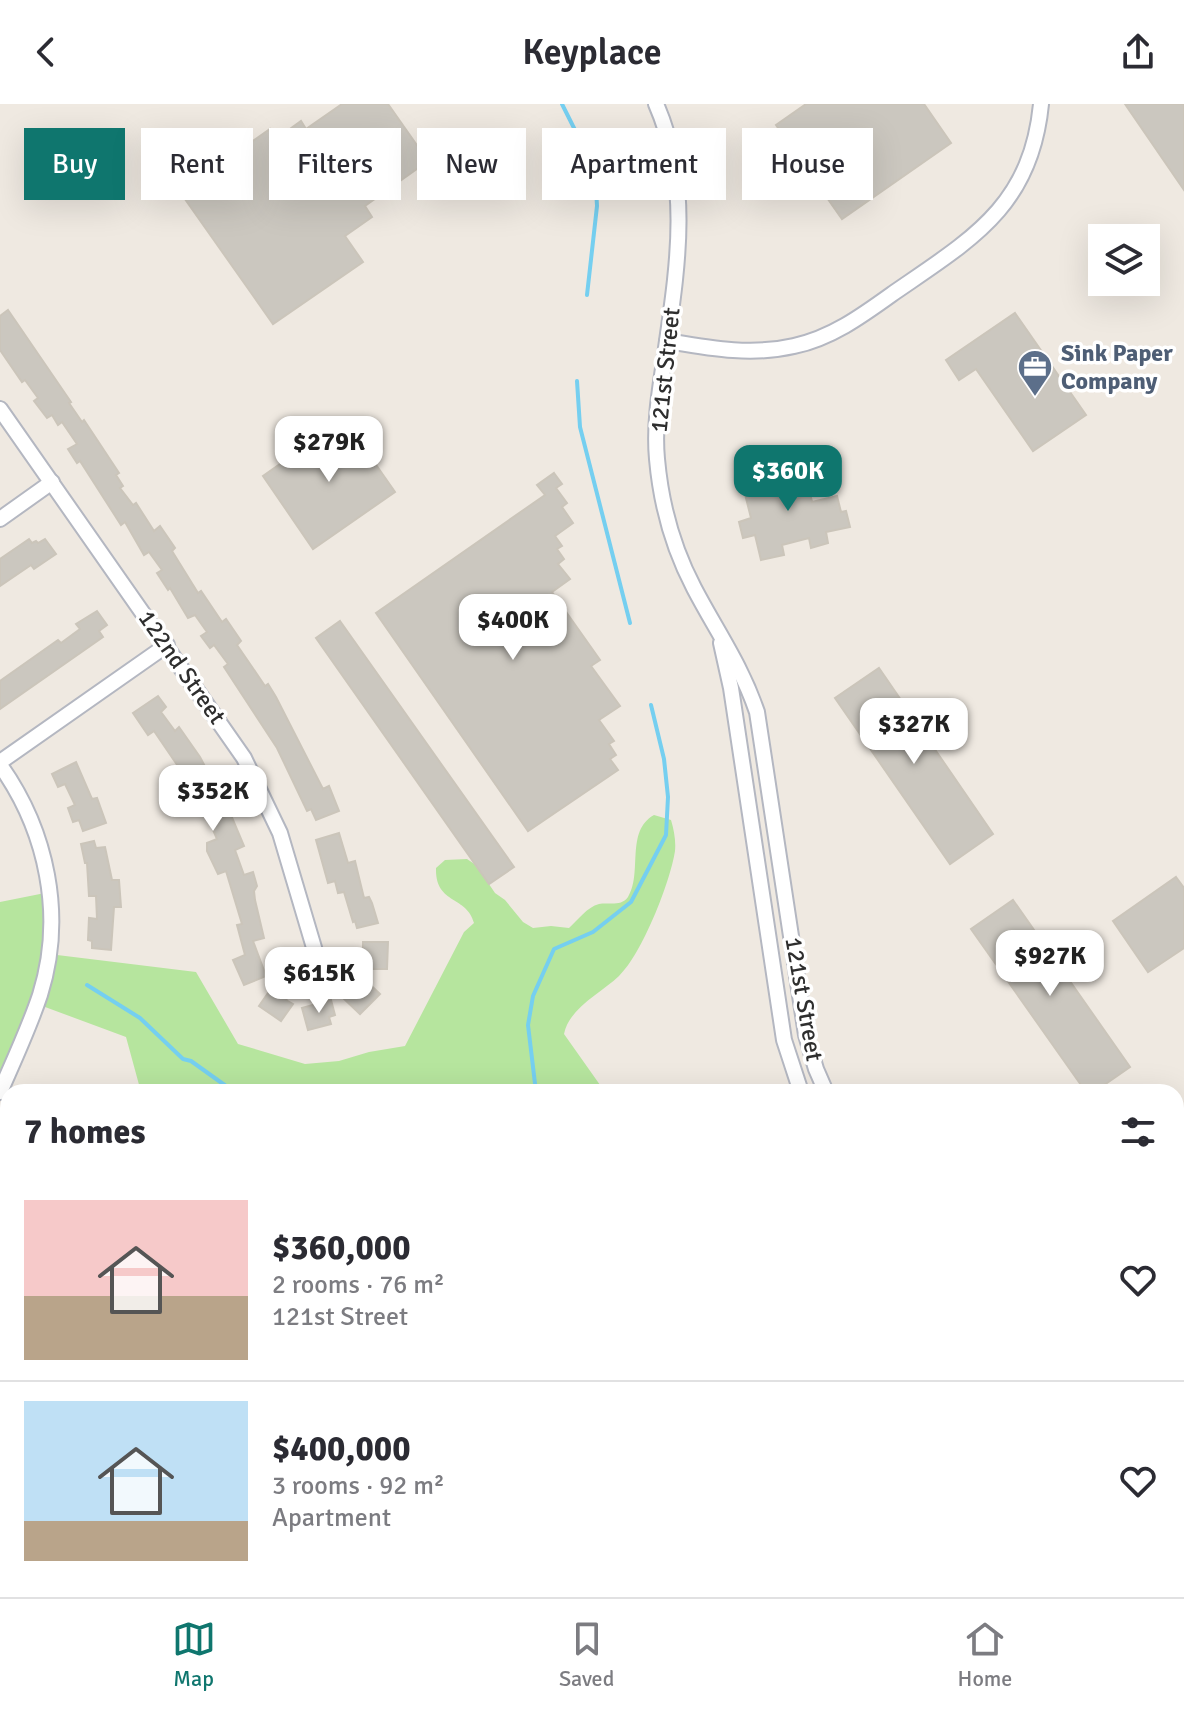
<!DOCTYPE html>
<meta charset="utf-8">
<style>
body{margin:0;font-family:Signika,sans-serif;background:#f7f7f7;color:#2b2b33;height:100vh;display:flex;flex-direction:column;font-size:30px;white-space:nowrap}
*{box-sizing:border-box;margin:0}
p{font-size:26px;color:#7c7c81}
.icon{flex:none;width:44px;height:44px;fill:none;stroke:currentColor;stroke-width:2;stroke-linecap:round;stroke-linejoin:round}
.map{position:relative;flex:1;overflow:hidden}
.side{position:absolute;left:0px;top:980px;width:1184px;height:514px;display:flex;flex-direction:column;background:#fff;border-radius:24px 24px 0 0;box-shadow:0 8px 32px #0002}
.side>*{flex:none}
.hud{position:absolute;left:24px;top:24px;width:1136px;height:72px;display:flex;gap:16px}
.buttons{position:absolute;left:1088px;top:120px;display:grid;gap:16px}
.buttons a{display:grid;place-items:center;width:72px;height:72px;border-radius:0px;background:#fff;box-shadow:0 8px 32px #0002;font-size:40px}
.price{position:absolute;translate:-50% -68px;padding:0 18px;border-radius:16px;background:#fff;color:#222;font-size:26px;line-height:52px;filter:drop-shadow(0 2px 4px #0008)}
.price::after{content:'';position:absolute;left:50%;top:48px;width:24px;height:18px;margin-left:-12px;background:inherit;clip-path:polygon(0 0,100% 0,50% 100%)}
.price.on{background:#0f766e;color:#fff}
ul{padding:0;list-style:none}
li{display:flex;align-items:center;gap:24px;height:200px;padding:0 24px}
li+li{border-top:2px solid #e1e1e2}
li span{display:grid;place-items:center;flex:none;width:224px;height:160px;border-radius:0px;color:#555}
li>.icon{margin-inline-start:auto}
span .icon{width:96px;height:96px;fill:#fffc;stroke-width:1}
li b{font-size:34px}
h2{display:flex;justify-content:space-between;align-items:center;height:96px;padding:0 24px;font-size:34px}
.tag{padding:0 28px;border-radius:0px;background:#fff;box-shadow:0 8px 32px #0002;font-size:28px;line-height:72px}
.tag.on{background:#0f766e;color:#fff}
header{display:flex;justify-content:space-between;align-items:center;height:104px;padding:0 24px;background:#fff;font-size:36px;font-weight:600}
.tab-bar{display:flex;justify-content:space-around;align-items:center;height:112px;border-top:2px solid #e1e1e2;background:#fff;font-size:22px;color:#7c7c81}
.tab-bar a{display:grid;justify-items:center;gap:4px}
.tab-bar .on{color:#0f766e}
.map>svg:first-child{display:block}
.green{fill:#b6e59e}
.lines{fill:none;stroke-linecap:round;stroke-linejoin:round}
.stream{stroke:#75cff0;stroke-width:4}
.building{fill:#cbc7bf;stroke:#cbc5ba;stroke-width:2}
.minor-casing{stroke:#b4b7c1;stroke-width:18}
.major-casing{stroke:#c9c9c9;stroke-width:22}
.minor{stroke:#fff;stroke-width:14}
.major{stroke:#f2d163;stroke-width:18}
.labels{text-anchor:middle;stroke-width:7;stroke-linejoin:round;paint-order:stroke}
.service-label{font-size:24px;font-weight:bold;fill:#4e5e75;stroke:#fff;text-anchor:start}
.street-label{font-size:24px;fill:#2e2e2e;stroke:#fff}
</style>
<header><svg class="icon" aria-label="back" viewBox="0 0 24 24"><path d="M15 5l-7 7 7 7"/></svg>Keyplace<svg class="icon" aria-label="share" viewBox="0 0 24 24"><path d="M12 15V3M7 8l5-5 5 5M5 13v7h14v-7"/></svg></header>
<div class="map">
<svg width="1184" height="1493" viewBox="0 0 1184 1493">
<rect width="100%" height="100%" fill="#efe9e1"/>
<g class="green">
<path d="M 654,711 L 671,716 C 674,726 676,737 675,747 C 670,779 642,850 619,872 C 601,889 569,904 564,930 L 605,988 L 141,988 L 126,933 L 37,900 L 0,987 L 0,798 L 50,788 L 49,850 L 196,868 L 238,940 L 305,960 L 339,957 L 369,948 L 405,942 L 464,828 L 474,819 C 467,791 435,801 436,764 L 445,756 L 467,755 L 476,761 L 495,789 L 505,796 L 523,818 L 533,824 L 551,822 L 569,824 C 578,816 587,803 599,800 C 609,798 621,803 628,793 C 643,769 625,727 654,711 Z"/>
<path d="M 1184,1089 L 1184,1493 L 591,1493 L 601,1486 L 1176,1486 L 1176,1095 Z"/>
</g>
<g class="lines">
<g class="stream">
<path d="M 562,0 L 595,66 L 597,102 L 587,191"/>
<path d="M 577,277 L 580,323 L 630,519"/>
<path d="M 87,881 L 140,914 L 183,955 L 191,957 L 226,982 L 252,988"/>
<path d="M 536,988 L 528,921 L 533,892 L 554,845 L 593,828 L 631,798 L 666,731 L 668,693 L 664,655 L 651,601"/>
<path d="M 1065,1493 L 1066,1486"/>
</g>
</g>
<g class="building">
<path d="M 342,0 L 388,0 L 428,57 L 365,102 L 372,113 L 345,132 L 363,158 L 273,220 L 180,88 L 270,25 L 276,35 L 301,17 L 306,25 Z"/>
<path d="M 806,0 L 924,0 L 951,39 L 842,115 L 776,21 Z"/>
<path d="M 1125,0 L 1184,0 L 1184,86 Z"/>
<path d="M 8,206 L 71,298 L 69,299 L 82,318 L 84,316 L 119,369 L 116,371 L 123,382 L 120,384 L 133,401 L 136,399 L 154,427 L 160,422 L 175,444 L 172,447 L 198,489 L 201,487 L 222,518 L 226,515 L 241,537 L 237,541 L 265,582 L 268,580 L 276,593 L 323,685 L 329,682 L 339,707 L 316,716 L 311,705 L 307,707 L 277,644 L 224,563 L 228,560 L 214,541 L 210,544 L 201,532 L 207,528 L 195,511 L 188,514 L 170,484 L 168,486 L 157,469 L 162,466 L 149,448 L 144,451 L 125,418 L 121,421 L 80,357 L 77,359 L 68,345 L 77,340 L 62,318 L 58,321 L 52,311 L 47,314 L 34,297 L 38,294 L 25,276 L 22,278 L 0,246 L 0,212 Z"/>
<path d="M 1015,209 L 1086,311 L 1033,347 L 976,265 L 959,276 L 946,256 Z"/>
<path d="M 344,315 L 395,388 L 313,445 L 263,372 Z"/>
<path d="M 804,363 L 812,398 L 837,392 L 841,408 L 846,407 L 850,423 L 826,428 L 828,439 L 811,444 L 809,434 L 782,441 L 784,451 L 761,456 L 755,431 L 743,434 L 739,418 L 751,414 L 742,378 Z"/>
<path d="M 554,369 L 562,380 L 556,384 L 567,399 L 562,403 L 573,419 L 555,432 L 562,442 L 557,445 L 564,455 L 558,460 L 570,475 L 552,488 L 600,556 L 591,562 L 620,602 L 599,616 L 614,637 L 609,640 L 616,651 L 610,655 L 618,666 L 528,727 L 376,509 L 545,391 L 537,381 Z"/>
<path d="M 29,435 L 32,439 L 36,437 L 38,439 L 45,435 L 56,450 L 34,465 L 31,461 L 0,482 L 0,455 Z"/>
<path d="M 97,507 L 107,521 L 99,527 L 103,533 L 0,605 L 0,577 L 58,536 L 61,539 L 80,525 L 76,520 Z"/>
<path d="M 340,517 L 514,763 L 489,780 L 316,534 Z"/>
<path d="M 879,564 L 993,730 L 950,760 L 835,594 Z"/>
<path d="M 158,592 L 166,603 L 161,608 L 175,627 L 179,623 L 200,653 L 209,670 L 205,673 L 218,694 L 223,692 L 244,742 L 235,746 L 244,771 L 253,768 L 257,782 L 254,787 L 255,796 L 264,834 L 253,837 L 266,872 L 244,881 L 233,856 L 245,851 L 237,821 L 242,820 L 226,767 L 218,770 L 207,747 L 207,739 L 217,735 L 198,691 L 190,695 L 176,672 L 182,668 L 154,627 L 148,631 L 133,609 Z"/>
<path d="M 76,658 L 92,695 L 97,694 L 106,719 L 83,727 L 79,716 L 73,718 L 68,704 L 75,701 L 65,680 L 58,683 L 52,670 Z"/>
<path d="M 339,729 L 348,759 L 355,757 L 364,794 L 369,793 L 372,799 L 378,819 L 357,824 L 355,817 L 353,818 L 344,788 L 338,789 L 335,777 L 328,779 L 316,736 Z"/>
<path d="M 94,737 L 96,744 L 105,743 L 112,776 L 119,776 L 121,803 L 114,803 L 111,846 L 92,844 L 92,837 L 88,836 L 89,814 L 97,815 L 96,792 L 89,792 L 87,759 L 85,759 L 81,740 Z"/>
<path d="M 1176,773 L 1184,784 L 1184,844 L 1148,868 L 1113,817 Z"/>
<path d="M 1013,796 L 1130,963 L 1094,988 L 1086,988 L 971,825 Z"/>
<path d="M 363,838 L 388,838 L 387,865 L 363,865 Z"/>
<path d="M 361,872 L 380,890 L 360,910 L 342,893 Z"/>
<path d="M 273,882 L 288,893 L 286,896 L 293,900 L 281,917 L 259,902 Z"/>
<path d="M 331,896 L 335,911 L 329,913 L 331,920 L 308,926 L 302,904 Z"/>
</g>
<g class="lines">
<defs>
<g id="minor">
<path d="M 656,0 C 693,84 676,171 664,258 C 659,290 654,323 657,355 C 661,400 673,444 694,484 C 717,528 740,559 757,608 L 806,931 L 816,965 L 826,988"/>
<path d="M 667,237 C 709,244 751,252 794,242 C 832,234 863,211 895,188 C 972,135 1031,102 1041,0"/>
<path d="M 0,305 L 244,654 L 280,729 L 315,847"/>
<path d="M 0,415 L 52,378"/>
<path d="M 721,539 L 731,584 L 784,936 L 801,988"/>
<path d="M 0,658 L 167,541"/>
<path d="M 0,661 C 47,727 65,812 40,891 C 29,924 14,956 0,988"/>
<path d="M 0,1276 L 8,1274"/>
<path d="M 33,1493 L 41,1486"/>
<path d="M 312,1493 L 322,1486"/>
</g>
<g id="major">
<path d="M 1176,1022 L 1184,1016"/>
<path d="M 1176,1060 L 1184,1054"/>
<path d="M 501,1493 L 511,1486"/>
<path d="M 561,1493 L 571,1486"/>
</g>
</defs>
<use href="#minor" class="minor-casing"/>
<use href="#major" class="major-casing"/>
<use href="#minor" class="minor"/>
<use href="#major" class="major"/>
</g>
<defs>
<symbol id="office-pin" viewBox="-11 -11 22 30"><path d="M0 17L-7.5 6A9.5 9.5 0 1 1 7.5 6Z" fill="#5c6f8a" stroke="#fff"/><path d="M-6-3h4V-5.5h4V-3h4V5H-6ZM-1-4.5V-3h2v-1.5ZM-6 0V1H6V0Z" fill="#fff"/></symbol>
</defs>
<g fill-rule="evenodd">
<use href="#office-pin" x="1015" y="243" width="40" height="54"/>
</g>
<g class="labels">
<g class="service-label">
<text x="1061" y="257">Sink Paper<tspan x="1061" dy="28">Company</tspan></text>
</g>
<g class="street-label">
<text transform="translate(665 266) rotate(-84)" y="8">121st Street</text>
<text transform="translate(182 563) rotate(55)" y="8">122nd Street</text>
<text transform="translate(804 895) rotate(80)" y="8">121st Street</text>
</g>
</g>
</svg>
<div class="buttons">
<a><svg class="icon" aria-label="layers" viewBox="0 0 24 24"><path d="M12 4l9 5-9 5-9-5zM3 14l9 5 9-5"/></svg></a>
</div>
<b class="price" style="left:329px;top:380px">$279K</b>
<b class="price on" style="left:788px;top:409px">$360K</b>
<b class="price" style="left:513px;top:558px">$400K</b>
<b class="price" style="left:914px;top:662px">$327K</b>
<b class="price" style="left:213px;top:729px">$352K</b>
<b class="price" style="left:1050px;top:894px">$927K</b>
<b class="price" style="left:319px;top:911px">$615K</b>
<div class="hud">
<a class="tag on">Buy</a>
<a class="tag">Rent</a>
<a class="tag">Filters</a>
<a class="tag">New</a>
<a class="tag">Apartment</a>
<a class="tag">House</a>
</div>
<section class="side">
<h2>7 homes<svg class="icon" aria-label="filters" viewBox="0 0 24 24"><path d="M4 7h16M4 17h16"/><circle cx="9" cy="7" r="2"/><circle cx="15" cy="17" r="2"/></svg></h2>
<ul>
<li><span style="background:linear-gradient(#f6c9c9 60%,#b9a48a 0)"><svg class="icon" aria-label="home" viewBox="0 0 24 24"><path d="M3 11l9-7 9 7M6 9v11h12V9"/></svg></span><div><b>$360,000</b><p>2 rooms · 76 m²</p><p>121st Street</p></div><svg class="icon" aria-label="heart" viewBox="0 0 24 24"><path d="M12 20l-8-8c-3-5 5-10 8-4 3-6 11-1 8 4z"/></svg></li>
<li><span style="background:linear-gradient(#bfe0f5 75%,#b9a48a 0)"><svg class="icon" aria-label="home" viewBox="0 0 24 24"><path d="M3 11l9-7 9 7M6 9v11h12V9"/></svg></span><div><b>$400,000</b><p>3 rooms · 92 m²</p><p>Apartment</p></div><svg class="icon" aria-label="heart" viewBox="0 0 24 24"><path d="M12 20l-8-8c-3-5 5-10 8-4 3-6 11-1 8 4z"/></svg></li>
</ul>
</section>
</div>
<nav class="tab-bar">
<a class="on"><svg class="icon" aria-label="map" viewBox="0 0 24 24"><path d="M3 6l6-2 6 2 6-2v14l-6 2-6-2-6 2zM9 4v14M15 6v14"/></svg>Map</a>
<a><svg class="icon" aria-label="saved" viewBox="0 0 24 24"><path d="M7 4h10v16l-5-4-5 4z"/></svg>Saved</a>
<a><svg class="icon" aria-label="home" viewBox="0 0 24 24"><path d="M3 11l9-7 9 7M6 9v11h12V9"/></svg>Home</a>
</nav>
